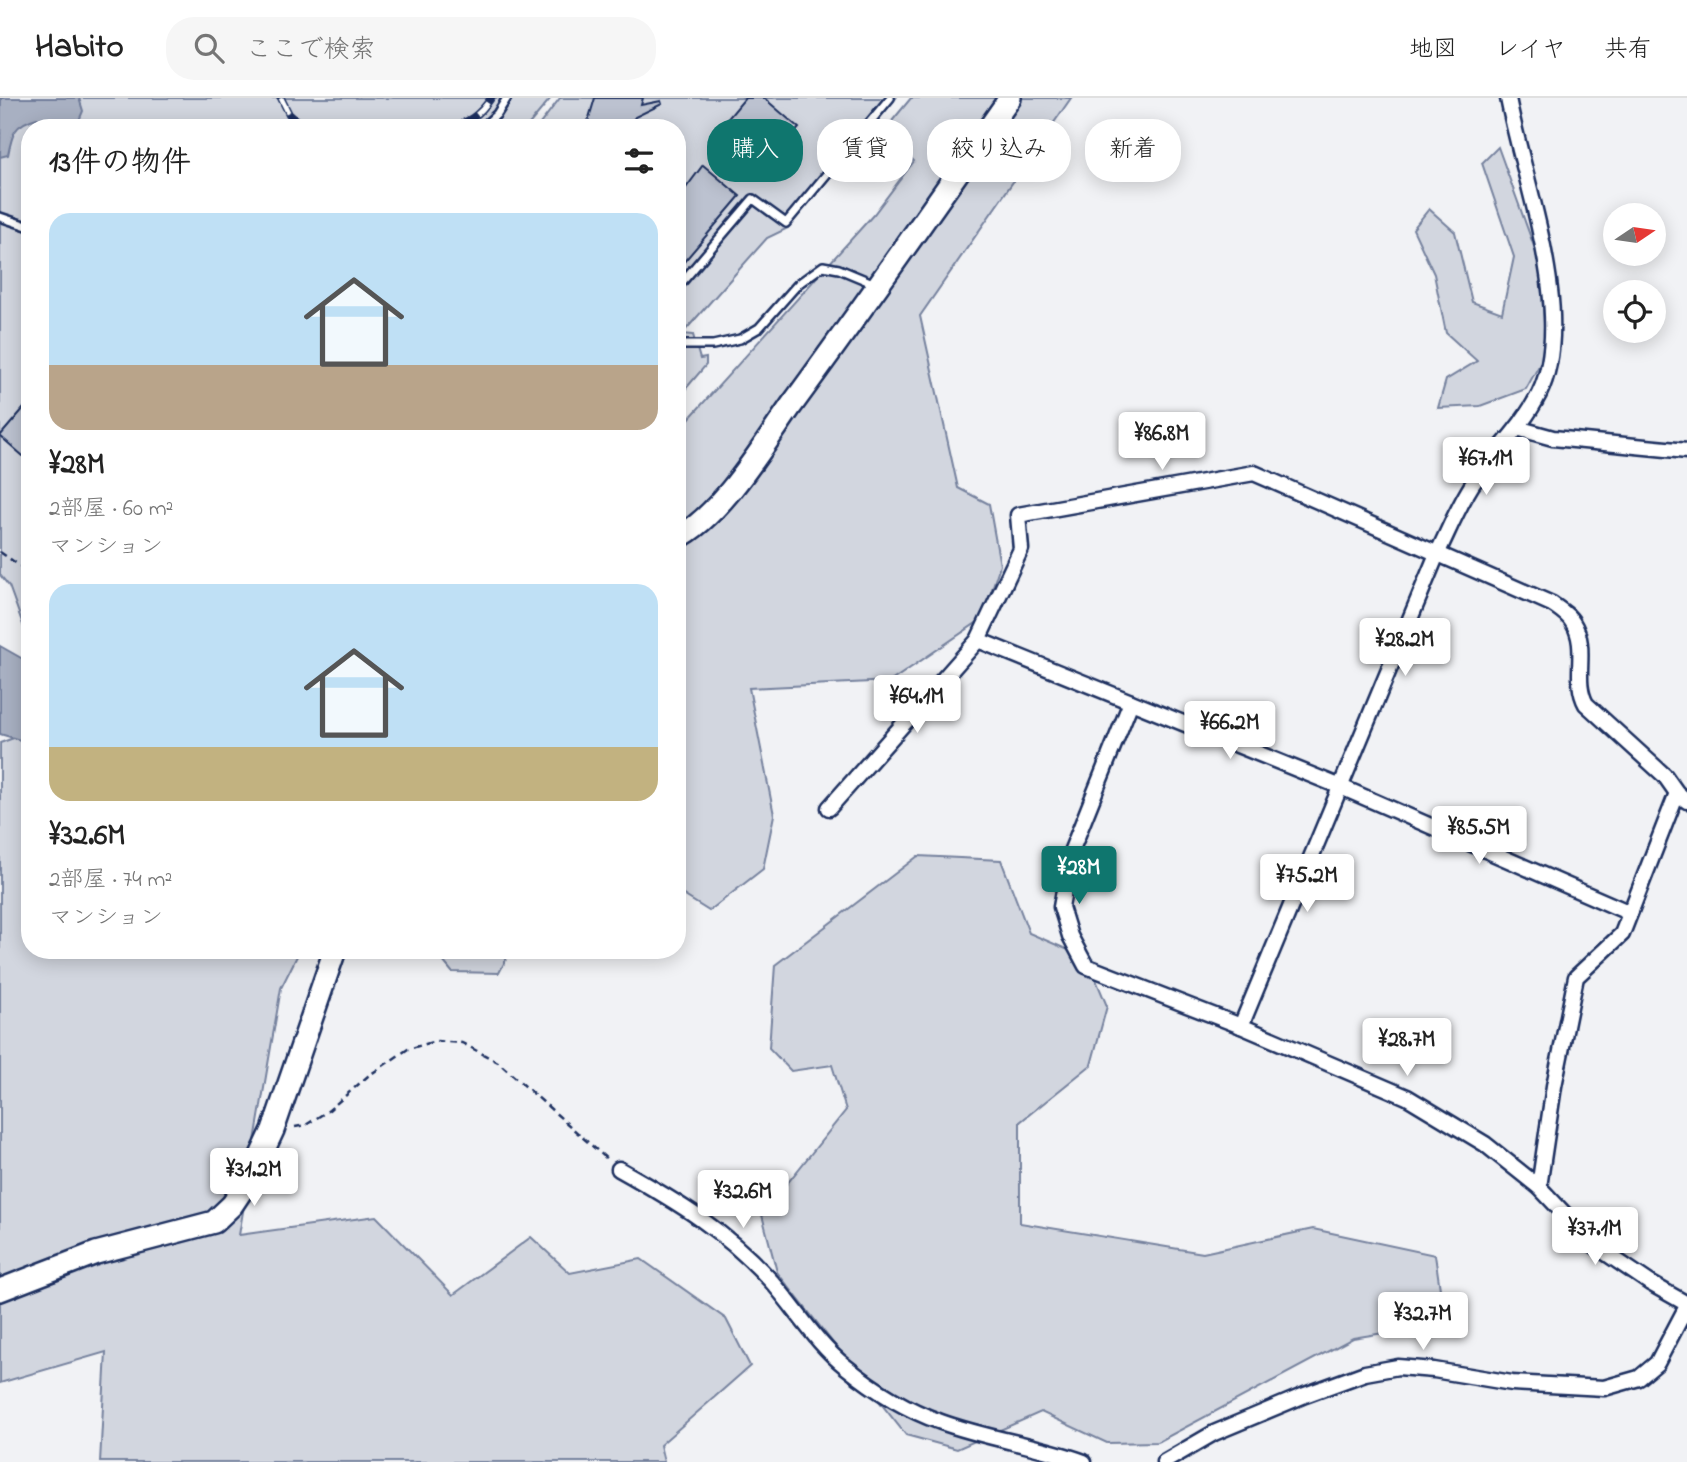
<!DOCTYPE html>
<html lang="ja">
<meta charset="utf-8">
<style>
body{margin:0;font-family:"Indie Flower","Klee One",sans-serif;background:#f6f6f6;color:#222;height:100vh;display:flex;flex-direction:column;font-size:26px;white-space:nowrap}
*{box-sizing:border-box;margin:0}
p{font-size:23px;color:#767676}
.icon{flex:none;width:38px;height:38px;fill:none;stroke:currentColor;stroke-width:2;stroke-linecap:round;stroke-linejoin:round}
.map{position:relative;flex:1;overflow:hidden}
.side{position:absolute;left:21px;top:21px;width:665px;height:840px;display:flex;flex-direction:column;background:#fff;border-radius:28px;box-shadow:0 4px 18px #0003}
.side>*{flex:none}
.banner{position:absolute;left:707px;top:21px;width:665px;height:63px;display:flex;gap:14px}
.needle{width:46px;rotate:77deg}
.tools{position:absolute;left:1603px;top:105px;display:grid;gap:14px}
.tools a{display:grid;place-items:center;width:63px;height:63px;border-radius:50%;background:#fff;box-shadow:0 4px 18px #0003;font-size:35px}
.price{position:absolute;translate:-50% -60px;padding:0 16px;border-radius:7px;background:#fff;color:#222;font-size:23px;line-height:46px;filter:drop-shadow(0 2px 4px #0008)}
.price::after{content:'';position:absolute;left:50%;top:42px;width:21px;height:16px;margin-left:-10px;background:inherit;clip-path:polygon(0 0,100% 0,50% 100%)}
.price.active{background:#0f766e;color:#fff}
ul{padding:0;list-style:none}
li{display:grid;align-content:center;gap:14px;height:371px;padding:0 28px}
li span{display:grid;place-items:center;height:217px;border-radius:21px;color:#555}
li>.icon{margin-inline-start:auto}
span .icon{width:126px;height:126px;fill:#fffc;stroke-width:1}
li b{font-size:30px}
h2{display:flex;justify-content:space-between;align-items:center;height:84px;padding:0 28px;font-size:30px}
.chip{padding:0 24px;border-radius:28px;background:#fff;box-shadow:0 4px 18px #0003;font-size:24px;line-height:63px}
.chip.active{background:#0f766e;color:#fff}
header{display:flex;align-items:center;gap:42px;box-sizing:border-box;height:98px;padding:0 35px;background:#fff;border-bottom:2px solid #e0e0e0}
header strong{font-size:33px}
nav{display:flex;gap:38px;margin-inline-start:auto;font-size:24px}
.search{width:490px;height:63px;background:#f6f6f6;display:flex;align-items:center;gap:18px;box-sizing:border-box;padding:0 24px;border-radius:28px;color:#767676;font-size:26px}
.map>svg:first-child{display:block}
.green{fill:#d2d6df;stroke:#76829e;stroke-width:2}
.water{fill:#a8b0c2;stroke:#707c9a;stroke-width:2}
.building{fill:#bcc2d0;stroke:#1b2f5e;stroke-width:2}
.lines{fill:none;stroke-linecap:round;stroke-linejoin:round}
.lane-casing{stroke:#1b2f5e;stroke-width:12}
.street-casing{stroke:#1b2f5e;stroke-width:19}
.secondary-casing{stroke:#1b2f5e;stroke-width:26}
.path{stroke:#1b2f5e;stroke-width:2.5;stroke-dasharray:7 5;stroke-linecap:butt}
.lane{stroke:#fff;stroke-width:7}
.street{stroke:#fff;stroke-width:14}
.secondary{stroke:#fff;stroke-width:21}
.rail-casing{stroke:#1b2f5e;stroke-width:8}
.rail{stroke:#fff;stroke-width:5;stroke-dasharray:16;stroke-linecap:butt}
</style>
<header>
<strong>Habito</strong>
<div class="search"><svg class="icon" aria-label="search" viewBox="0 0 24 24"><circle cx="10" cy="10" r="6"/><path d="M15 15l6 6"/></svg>ここで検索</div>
<nav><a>地図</a><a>レイヤ</a><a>共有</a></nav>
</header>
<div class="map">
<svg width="1687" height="1364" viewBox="0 0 1687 1364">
<rect width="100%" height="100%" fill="#f1f2f5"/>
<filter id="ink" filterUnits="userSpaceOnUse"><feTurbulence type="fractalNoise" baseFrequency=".0143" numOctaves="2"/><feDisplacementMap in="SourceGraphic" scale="14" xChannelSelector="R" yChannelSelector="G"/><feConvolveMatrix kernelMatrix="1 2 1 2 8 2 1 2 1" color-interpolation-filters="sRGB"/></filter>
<g filter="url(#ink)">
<g class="green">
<path d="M 0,0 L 551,0 L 526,30 L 30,30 L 30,535 L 26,535 L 9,488 L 0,477 Z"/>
<path d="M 560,0 L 896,0 L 788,130 L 767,140 L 682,236 L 693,237 L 700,261 L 706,260 L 706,267 L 677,301 L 677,30 L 537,30 Z"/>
<path d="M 911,0 L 1071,0 L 920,218 L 958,390 L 989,406 L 1000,467 L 982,521 L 891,583 L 749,590 L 774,717 L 763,771 L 709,813 L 677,793 L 677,334 L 874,116 L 914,63 L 883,34 Z"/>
<path d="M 1498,49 L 1540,165 L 1546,255 L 1526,291 L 1480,308 L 1438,310 L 1446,282 L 1477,263 L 1446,235 L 1434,176 L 1413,131 L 1429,111 L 1455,134 L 1472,204 L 1502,215 L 1514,159 L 1482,65 Z"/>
<path d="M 30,634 L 30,852 L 300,852 L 281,890 L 239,1137 L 376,1118 L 453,1197 L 531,1139 L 570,1175 L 641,1161 L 726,1221 L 750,1268 L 660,1347 L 664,1364 L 100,1364 L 106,1254 L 0,1285 L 0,645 Z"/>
<path d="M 918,758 L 1001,762 L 1029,835 L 1087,860 L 1107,908 L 1091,967 L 1020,1024 L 1020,1125 L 1203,1155 L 1313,1131 L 1435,1157 L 1445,1225 L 1353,1240 L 1158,1344 L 1107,1345 L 1041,1314 L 957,1351 L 906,1337 L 777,1174 L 762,1117 L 846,1012 L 832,967 L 791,973 L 769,950 L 775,867 Z"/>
<path d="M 434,852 L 511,852 L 499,875 L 452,874 Z"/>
</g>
<g class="water">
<path d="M 1,0 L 79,0 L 83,13 L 78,25 L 61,29 L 51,24 L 45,25 L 37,20 C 14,26 12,36 8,57 L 0,59 Z"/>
<path d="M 0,548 L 30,565 L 30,645 L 0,636 Z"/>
</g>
<g class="building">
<path d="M 595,0 L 643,0 L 641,7 L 661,3 L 662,6 L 635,19 L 628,30 L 586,30 Z"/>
<path d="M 745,0 L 764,0 L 799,30 L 768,66 L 739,41 L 732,50 L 715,36 Z"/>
<path d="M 703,67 L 740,98 L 677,172 L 677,102 Z"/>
<path d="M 30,303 L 30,364 L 0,338 Z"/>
</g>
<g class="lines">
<defs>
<g id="lane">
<path d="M 482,30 L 497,16 L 507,0"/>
<path d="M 0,119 L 30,129"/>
<path d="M 677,190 L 753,101 L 786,125 L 890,0"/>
<path d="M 677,247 L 713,247 L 740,241 L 759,230 L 798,186 L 823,168 L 839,171 L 875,186"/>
</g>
<g id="street">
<path d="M 1517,330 L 1553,340 L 1687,353"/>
<path d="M 978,542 L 1341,689 L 1630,815"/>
<path d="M 1131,604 L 1071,754 L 1061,809 L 1070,838 L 1086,868 L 1241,928 L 1407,999 L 1485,1046 L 1539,1089 L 1594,1147 L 1650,1185 L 1687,1206"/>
<path d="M 829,710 L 978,542 L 1021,451 L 1018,417 L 1254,375 L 1552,506 C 1559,511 1569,517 1573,525 C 1589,550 1572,581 1586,606 L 1665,678 L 1677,695 L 1687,703"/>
<path d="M 1241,928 L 1437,456 C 1449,432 1460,403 1476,381 C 1497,352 1523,328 1539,296 C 1577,219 1523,82 1508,0"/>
<path d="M 619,1071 C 678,1104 726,1133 772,1184 C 797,1212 816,1245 845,1268 C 873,1291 907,1312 941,1324 C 988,1341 1038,1347 1084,1364"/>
<path d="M 1539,1089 L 1554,988 L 1576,879 L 1622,836 L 1677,695"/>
<path d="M 1164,1364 L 1214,1335 L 1305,1297 L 1365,1275 L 1398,1269 L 1434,1272 L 1512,1285 L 1604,1290 L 1639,1280 L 1657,1265 L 1687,1208"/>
</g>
<g id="secondary">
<path d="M 677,440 C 721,418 763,348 791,308 C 866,206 938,103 1010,0"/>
<path d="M 0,1192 L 96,1155 L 214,1124 L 232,1107 L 252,1077 L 273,1032 L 335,852"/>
</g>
</defs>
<use href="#lane" class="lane-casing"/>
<use href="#street" class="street-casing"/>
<use href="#secondary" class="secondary-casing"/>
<g class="path">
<path d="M 0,454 L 30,475"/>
<path d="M 295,1029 L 306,1027 L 329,1012 L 368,978 L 408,951 L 436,943 L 462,945 L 498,964 L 608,1062"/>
</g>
<use href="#lane" class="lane"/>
<use href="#street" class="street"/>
<use href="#secondary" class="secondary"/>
<defs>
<g id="rail">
<path d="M 281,0 L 289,16 L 305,30"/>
<path d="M 448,30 C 468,25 480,17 491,0"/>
</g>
</defs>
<use href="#rail" class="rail-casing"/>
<use href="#rail" class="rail"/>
</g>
</g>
</svg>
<div class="tools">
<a><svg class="needle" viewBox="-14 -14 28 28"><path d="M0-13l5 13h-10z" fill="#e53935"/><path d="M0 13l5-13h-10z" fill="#767676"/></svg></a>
<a><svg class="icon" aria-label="locate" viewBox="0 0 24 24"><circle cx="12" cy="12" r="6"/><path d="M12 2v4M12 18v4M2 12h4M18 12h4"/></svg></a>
</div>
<b class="price" style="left:1162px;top:374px">¥86.8M</b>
<b class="price" style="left:1486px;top:399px">¥67.1M</b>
<b class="price" style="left:1405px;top:580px">¥28.2M</b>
<b class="price" style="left:917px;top:637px">¥64.1M</b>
<b class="price" style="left:1230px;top:663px">¥66.2M</b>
<b class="price" style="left:1479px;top:768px">¥85.5M</b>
<b class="price active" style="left:1079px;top:808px">¥28M</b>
<b class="price" style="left:1307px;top:816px">¥75.2M</b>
<b class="price" style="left:1407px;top:980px">¥28.7M</b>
<b class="price" style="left:254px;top:1110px">¥31.2M</b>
<b class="price" style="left:743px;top:1132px">¥32.6M</b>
<b class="price" style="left:1595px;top:1169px">¥37.1M</b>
<b class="price" style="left:1423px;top:1254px">¥32.7M</b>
<div class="banner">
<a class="chip active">購入</a>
<a class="chip">賃貸</a>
<a class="chip">絞り込み</a>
<a class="chip">新着</a>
</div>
<section class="side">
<h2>13件の物件<svg class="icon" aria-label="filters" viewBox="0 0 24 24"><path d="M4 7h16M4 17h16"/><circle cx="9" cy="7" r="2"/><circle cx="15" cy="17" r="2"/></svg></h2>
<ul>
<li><span style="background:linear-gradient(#bfe0f5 70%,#b9a48a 0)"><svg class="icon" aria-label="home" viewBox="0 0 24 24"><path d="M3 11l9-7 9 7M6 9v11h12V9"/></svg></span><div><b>¥28M</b><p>2部屋 · 60 m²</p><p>マンション</p></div></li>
<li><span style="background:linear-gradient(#bfe0f5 75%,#c2b280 0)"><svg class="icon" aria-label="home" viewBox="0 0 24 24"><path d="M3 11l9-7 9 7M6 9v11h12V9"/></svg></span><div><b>¥32.6M</b><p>2部屋 · 74 m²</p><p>マンション</p></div></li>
</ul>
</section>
</div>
